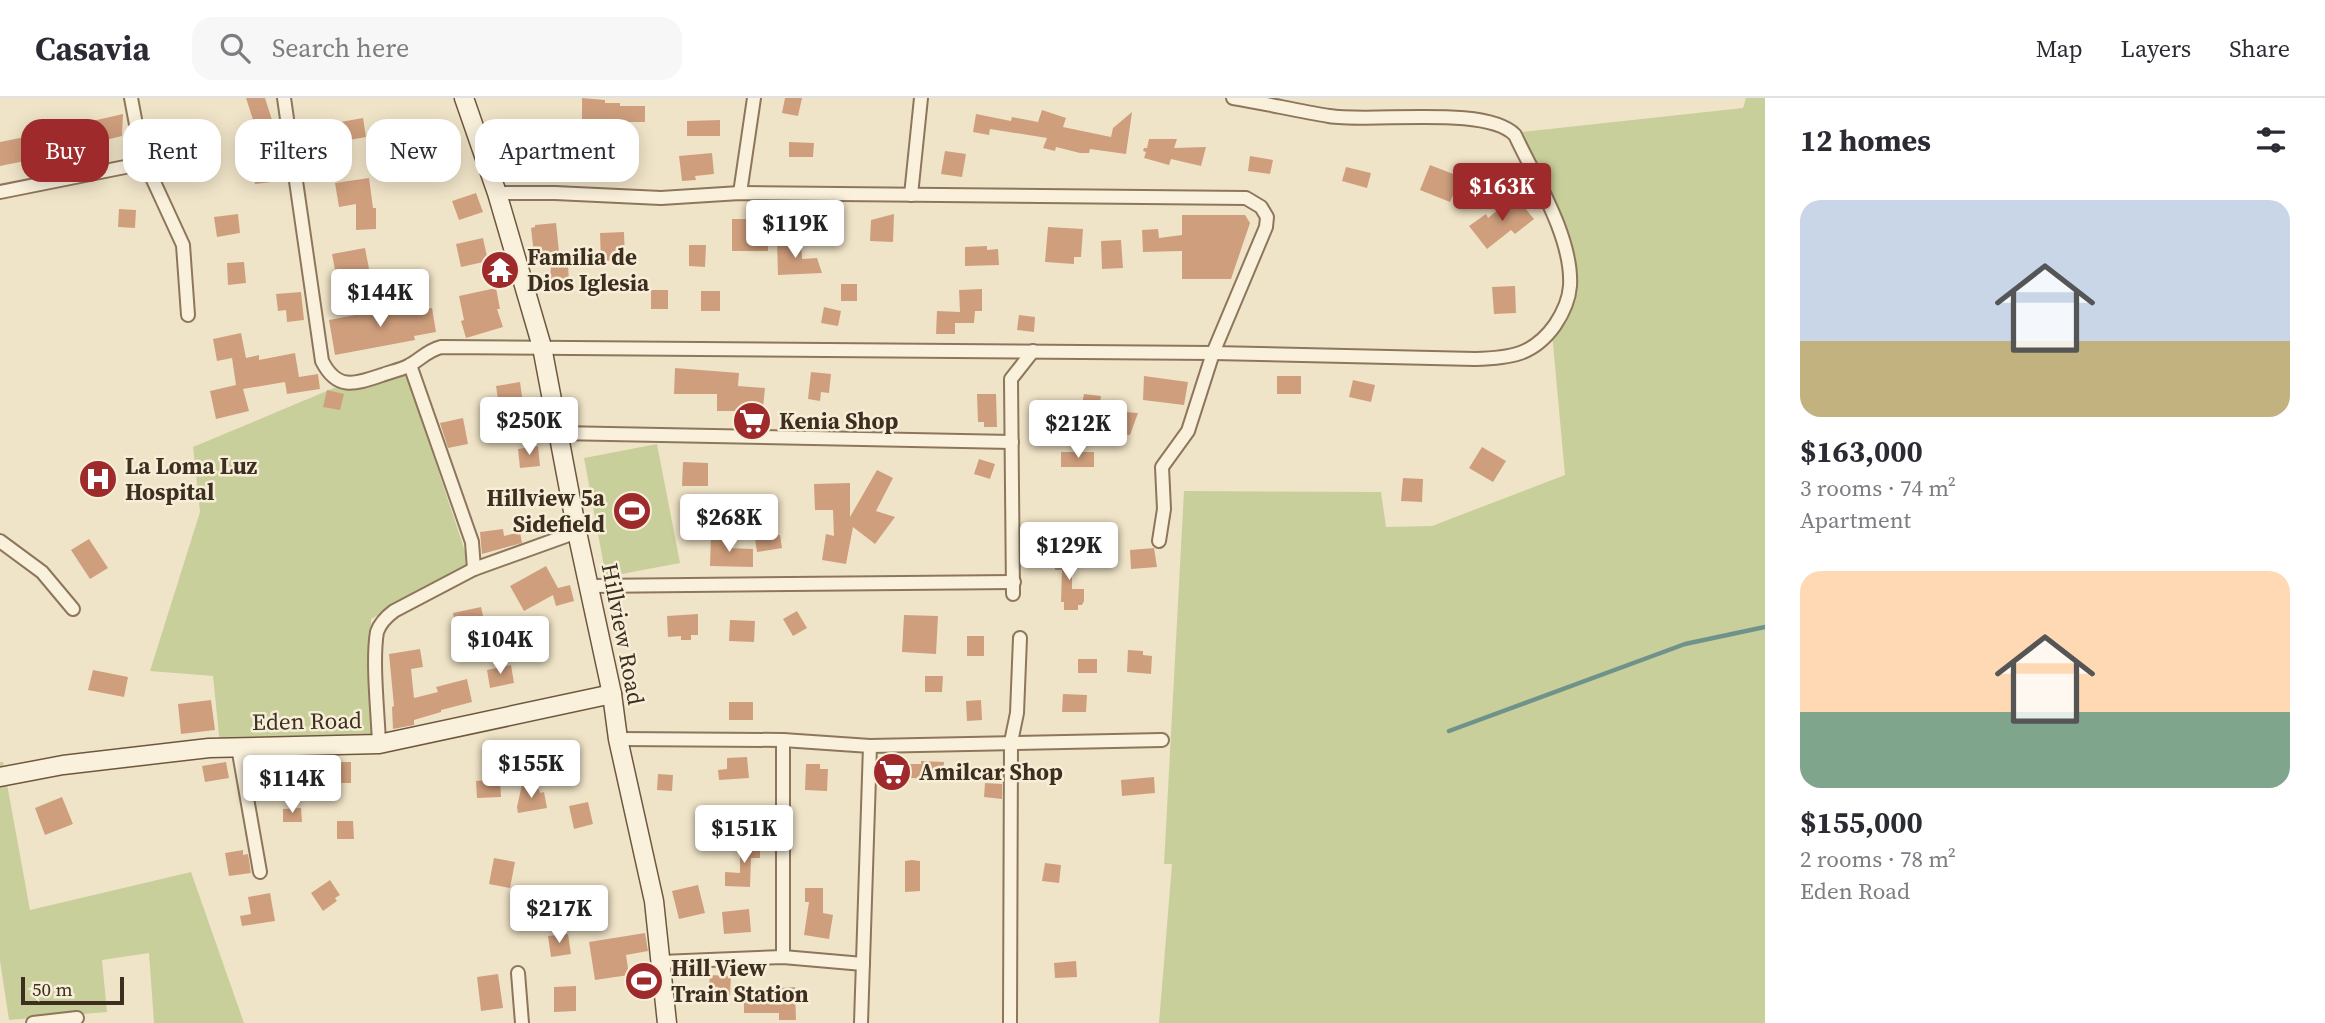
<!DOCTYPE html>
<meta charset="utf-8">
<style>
body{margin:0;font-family:"Source Serif 4",serif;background:#f7f7f7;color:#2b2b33;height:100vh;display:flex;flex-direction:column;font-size:26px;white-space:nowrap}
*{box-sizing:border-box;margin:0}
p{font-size:23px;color:#7c7c81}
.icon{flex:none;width:38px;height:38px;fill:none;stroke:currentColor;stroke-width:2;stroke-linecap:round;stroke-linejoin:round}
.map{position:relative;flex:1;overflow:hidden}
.panel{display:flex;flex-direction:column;background:#fff;width:560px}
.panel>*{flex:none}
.hud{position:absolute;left:21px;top:21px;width:665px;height:63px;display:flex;gap:14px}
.scale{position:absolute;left:21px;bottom:18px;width:103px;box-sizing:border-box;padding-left:7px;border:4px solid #3d2e20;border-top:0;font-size:19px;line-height:24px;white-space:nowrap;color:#3d2e20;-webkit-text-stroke:5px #f7eed8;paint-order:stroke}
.price{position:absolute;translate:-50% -60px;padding:0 16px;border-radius:7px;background:#fff;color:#222;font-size:23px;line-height:46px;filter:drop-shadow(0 2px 4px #0008)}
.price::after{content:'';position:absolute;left:50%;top:42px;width:21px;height:16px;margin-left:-10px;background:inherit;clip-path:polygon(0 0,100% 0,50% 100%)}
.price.current{background:#9e2a2b;color:#fff}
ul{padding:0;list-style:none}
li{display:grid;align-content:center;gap:14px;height:371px;padding:0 35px}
li span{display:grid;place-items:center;height:217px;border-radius:21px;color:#555}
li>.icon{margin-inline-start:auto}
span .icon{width:126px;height:126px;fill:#fffc;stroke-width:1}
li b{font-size:30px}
h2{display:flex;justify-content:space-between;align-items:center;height:84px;padding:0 35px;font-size:30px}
.tag{padding:0 24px;border-radius:21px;background:#fff;box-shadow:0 4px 18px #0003;font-size:24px;line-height:63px}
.tag.current{background:#9e2a2b;color:#fff}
header{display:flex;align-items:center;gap:42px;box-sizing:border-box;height:98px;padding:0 35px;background:#fff;border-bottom:2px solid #e1e1e2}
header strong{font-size:33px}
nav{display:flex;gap:38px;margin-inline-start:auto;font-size:24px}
.search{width:490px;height:63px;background:#f7f7f7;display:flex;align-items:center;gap:18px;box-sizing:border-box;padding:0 24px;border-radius:21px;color:#7c7c81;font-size:26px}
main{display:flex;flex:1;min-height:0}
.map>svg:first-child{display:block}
.green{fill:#c9cf9b}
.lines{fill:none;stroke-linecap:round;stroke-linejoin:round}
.stream{stroke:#6f938a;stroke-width:4.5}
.building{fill:#cf9f7d}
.street-casing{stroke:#8d765c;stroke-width:16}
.secondary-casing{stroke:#6f573f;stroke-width:21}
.street{stroke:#faf1dc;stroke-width:12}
.secondary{stroke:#faf1dc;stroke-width:18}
.labels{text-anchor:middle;stroke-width:5;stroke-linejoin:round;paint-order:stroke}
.poi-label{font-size:23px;font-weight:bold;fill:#3d2e20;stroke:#f7eed8;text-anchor:start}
.street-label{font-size:23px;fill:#3d2e20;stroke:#f7eed8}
</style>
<header>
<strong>Casavia</strong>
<div class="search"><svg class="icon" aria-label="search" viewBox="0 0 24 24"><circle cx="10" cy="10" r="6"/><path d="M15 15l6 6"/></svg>Search here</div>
<nav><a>Map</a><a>Layers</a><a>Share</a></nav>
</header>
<main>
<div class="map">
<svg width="1765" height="925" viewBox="0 0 1765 925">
<rect width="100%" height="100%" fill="#f0e4c8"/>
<g class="green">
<path d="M 1746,0 L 1765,0 L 1765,925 L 1159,925 L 1172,766 L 1164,766 L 1184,393 L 1381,394 L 1386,429 L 1432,428 L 1565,377 L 1552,235 L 1570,203 L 1559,128 L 1522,34 L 1743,10 Z"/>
<path d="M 405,273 L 469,465 L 371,521 L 375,637 L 220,647 L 213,578 L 150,573 L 200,414 L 193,349 L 334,290 Z"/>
<path d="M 657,346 L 680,465 L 606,479 L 584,360 Z"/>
<path d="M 0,664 L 3,664 L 30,812 L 191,774 L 244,925 L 154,925 L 149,855 L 102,862 L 107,914 L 9,922 L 0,863 Z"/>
</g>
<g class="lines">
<path class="stream" d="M 1449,633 L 1685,546 L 1765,529"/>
</g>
<g class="building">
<path d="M 246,0 L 265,0 L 272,22 L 255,28 Z"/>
<path d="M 582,0 L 605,2 L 605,5 L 620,5 L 620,8 L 645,8 L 645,24 L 621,24 L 621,27 L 616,28 L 616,45 L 596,45 L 596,40 L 590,40 L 591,30 L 582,30 Z"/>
<path d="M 785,0 L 802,0 L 798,18 L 782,15 Z"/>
<path d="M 1042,12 L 1066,20 L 1063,29 L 1111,39 L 1113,30 L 1132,14 L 1126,56 L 1090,51 L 1089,55 L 1080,55 L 1056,49 L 1055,53 L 1043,50 L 1047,40 L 990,31 L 989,37 L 973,34 L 976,16 L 1011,23 L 1012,19 L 1038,24 Z"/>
<path d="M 123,16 L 122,38 L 89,46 L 84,25 Z"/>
<path d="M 363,20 L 366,39 L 338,44 L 335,25 Z"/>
<path d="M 720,22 L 720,38 L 687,38 L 687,23 Z"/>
<path d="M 445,36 L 451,59 L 413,67 L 409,56 L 430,50 L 428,40 Z"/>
<path d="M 35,37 L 40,60 L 0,68 L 0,44 Z"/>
<path d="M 1149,41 L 1177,41 L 1174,50 L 1206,49 L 1201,68 L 1171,61 L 1169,67 L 1144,60 L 1146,54 L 1143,53 L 1144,50 L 1147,50 Z"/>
<path d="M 789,44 L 814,45 L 813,59 L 789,59 Z"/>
<path d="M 209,48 L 212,62 L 188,67 L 185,53 Z"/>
<path d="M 945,53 L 966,56 L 962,79 L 941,76 Z"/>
<path d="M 712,55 L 714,76 L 695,78 L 696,82 L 682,83 L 679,58 Z"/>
<path d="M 1250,58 L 1273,62 L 1270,76 L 1248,73 Z"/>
<path d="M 278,67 L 279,83 L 255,86 L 253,70 Z"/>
<path d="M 1430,67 L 1461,79 L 1450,104 L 1420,92 Z"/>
<path d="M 1346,69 L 1371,75 L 1367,90 L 1342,83 Z"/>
<path d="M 369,80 L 373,110 L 376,110 L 376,131 L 356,132 L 356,106 L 339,109 L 335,85 Z"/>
<path d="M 476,95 L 483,114 L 459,122 L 452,103 Z"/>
<path d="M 1515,98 L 1534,121 L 1515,136 L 1511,132 L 1487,151 L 1469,128 L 1486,116 L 1488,120 Z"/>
<path d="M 119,111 L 136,112 L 135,130 L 118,129 Z"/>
<path d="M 238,116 L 240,135 L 217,139 L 214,119 Z"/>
<path d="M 894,116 L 893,144 L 870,143 L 871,122 Z"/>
<path d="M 1182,117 L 1245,117 L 1250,125 L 1231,181 L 1182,181 L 1182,153 L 1143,154 L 1142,132 L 1158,131 L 1159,140 L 1182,137 Z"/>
<path d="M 732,121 L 769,121 L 768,153 L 732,153 Z"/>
<path d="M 556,125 L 559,154 L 534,157 L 531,130 L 535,129 L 535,127 Z"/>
<path d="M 1048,129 L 1083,131 L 1081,159 L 1074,159 L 1074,166 L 1045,164 Z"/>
<path d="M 624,134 L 625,162 L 601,163 L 600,135 Z"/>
<path d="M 483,140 L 488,163 L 461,169 L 456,146 Z"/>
<path d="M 801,142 L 802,161 L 817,160 L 822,175 L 778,177 L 777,143 Z"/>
<path d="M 1121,142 L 1123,170 L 1102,171 L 1101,143 Z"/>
<path d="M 689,147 L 706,147 L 705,169 L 689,168 Z"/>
<path d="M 987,148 L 987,152 L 998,151 L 999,167 L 965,168 L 965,149 Z"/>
<path d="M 365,150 L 369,171 L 336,177 L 332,156 Z"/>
<path d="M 244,164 L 246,185 L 228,187 L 227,165 Z"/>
<path d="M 551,166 L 568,166 L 569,183 L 550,183 Z"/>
<rect x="841" y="186" width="16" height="17"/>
<path d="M 1515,188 L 1516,215 L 1494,216 L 1492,189 Z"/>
<path d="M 496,190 L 500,211 L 497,211 L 503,229 L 466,240 L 461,223 L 464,222 L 459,198 Z"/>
<path d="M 982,191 L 982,213 L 975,213 L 974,225 L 955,225 L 955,236 L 936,236 L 937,213 L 960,214 L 959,192 Z"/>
<rect x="651" y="192" width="17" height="19"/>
<rect x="701" y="193" width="19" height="20"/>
<path d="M 301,194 L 304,222 L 287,224 L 286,212 L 278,213 L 276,196 Z"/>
<path d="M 408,207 L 409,215 L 432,210 L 436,234 L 414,238 L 415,242 L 335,257 L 329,222 Z"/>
<path d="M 824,209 L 841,213 L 838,228 L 821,225 Z"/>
<path d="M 1019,217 L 1035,219 L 1034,234 L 1017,232 Z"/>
<path d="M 241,235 L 246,260 L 259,257 L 259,262 L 295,255 L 299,279 L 318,276 L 320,291 L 287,296 L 285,284 L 243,291 L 249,313 L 216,321 L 210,293 L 236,287 L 232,260 L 217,263 L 213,241 Z"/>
<path d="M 675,270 L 739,275 L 738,288 L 765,290 L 761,330 L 735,330 L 736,313 L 717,313 L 717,296 L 674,296 Z"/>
<path d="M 811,274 L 831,276 L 829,295 L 821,294 L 820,303 L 808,301 Z"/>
<path d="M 1144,278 L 1188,284 L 1184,307 L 1143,302 Z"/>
<rect x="1277" y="278" width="24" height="18"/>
<path d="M 1353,282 L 1375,287 L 1371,304 L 1349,299 Z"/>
<path d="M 520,284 L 523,305 L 499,308 L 496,288 Z"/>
<path d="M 327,292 L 344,296 L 340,312 L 323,309 Z"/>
<path d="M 977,296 L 996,296 L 997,329 L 984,329 L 984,324 L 978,324 Z"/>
<path d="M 1084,296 L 1101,298 L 1098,315 L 1081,312 Z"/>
<path d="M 1112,313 L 1138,315 L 1130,337 L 1111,336 Z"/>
<path d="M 463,320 L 468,346 L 448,350 L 440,325 Z"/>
<path d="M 538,348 L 540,368 L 520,370 L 518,351 Z"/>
<path d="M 1482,349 L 1506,363 L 1493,384 L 1469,370 Z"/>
<rect x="1061" y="354" width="33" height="15"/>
<path d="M 979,361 L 995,366 L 990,381 L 974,376 Z"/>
<path d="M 683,364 L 708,365 L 708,388 L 682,388 Z"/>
<path d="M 877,372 L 893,380 L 876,413 L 895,419 L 875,446 L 853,429 L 846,466 L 822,462 L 826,436 L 834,438 L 833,412 L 815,412 L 814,386 L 850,385 L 850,419 Z"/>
<path d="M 1403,380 L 1423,381 L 1422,404 L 1401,403 Z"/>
<path d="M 503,431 L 504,438 L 520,434 L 522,445 L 482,456 L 480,434 Z"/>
<path d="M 711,437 L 726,437 L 727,450 L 753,451 L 753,469 L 710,468 Z"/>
<path d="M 780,437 L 782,450 L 757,454 L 755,440 Z"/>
<path d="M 89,441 L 108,470 L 90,481 L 71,452 Z"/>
<path d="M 1062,450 L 1072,450 L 1072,491 L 1084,491 L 1084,503 L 1082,507 L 1078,507 L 1078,512 L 1064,512 L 1064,504 L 1061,504 L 1062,472 L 1055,472 L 1055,460 L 1062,460 Z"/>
<path d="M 1154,450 L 1157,469 L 1131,471 L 1130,452 Z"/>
<path d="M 546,468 L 558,490 L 570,487 L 574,503 L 556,508 L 553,497 L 524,513 L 510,488 Z"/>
<path d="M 481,509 L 486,531 L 457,537 L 453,515 Z"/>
<path d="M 797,513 L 807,530 L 793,538 L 783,521 Z"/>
<path d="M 698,516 L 698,537 L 691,537 L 691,542 L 681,542 L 681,538 L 668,539 L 667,518 Z"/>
<path d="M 904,517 L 938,518 L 936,556 L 902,554 Z"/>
<path d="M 730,522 L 755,523 L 754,544 L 729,543 Z"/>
<rect x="967" y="538" width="17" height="20"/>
<path d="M 420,551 L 423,569 L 411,571 L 414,600 L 438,594 L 436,589 L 467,581 L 472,604 L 441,612 L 441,614 L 414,622 L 414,627 L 393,631 L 392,609 L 394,608 L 389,556 Z"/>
<path d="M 1128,552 L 1143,553 L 1143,557 L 1152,558 L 1151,576 L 1127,574 Z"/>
<rect x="1078" y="561" width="19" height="14"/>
<path d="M 511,567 L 514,585 L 490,590 L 487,572 Z"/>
<path d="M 93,572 L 128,579 L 124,599 L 88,592 Z"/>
<path d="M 925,578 L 943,578 L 942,594 L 925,594 Z"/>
<path d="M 1063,596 L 1087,597 L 1086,614 L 1062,614 Z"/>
<path d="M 211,602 L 215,632 L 181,636 L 178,606 Z"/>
<path d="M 981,602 L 982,622 L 967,623 L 966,603 Z"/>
<rect x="729" y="604" width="24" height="18"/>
<path d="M 747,659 L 749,680 L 719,682 L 718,672 L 727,671 L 727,660 Z"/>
<path d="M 921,663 L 944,664 L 943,681 L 910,680 L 910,684 L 904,684 L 904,688 L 878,688 L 878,666 L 921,666 Z"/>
<path d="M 226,664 L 229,680 L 205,684 L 202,668 Z"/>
<rect x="339" y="664" width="12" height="21"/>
<path d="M 806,666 L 820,666 L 820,671 L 828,671 L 827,693 L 805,692 Z"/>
<path d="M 658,676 L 673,677 L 672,693 L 657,692 Z"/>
<path d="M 1154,679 L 1155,695 L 1122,698 L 1121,682 Z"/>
<path d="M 500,681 L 501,699 L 477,700 L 476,683 Z"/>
<path d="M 523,682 L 532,692 L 539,691 L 540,695 L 544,694 L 547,710 L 518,715 L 517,709 Z"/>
<path d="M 985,685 L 1002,686 L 1002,701 L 984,699 Z"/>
<path d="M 62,699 L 73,726 L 45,737 L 35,710 Z"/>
<path d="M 588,704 L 593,726 L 574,731 L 569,708 Z"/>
<path d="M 301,710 L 302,724 L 283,724 L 283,711 Z"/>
<path d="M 337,723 L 353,723 L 354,741 L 337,741 Z"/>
<path d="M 740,744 L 760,744 L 760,760 L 751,760 L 750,789 L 725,788 L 725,774 L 740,775 Z"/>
<path d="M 243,752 L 243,757 L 248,756 L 251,775 L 229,778 L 225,755 Z"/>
<path d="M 494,760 L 515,764 L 510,790 L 489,786 Z"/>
<path d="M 912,762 L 920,763 L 920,793 L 905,794 L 905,763 Z"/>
<path d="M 1045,765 L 1061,767 L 1059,785 L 1042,783 Z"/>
<path d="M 330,782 L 340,797 L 335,800 L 337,803 L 323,813 L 311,795 Z"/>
<path d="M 698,787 L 705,815 L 679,821 L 672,793 Z"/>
<path d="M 805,790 L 823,790 L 823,815 L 833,817 L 829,841 L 804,837 L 809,804 L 805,804 Z"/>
<path d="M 270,795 L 275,823 L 242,828 L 240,818 L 251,816 L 248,799 Z"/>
<path d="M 749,811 L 751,834 L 724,836 L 722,814 Z"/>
<path d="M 645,835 L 648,853 L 626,857 L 629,877 L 595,882 L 589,844 Z"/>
<path d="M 568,836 L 571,856 L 551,859 L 548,838 Z"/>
<path d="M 1076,863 L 1077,879 L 1055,880 L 1054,865 Z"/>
<path d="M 498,876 L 503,910 L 481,913 L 477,879 Z"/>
<path d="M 710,877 L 731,878 L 730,897 L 718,897 L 718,889 L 709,888 Z"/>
<path d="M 576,888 L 576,913 L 554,914 L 554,889 Z"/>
<path d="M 795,889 L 796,922 L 779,922 L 779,915 L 744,915 L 744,897 L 779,897 L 779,890 Z"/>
</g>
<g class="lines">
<defs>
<g id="street">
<path d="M 131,0 L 142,58 L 183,147 L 188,217"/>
<path d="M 284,0 L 322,263 C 337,293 355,286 382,277 C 390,274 400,272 408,268 C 420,262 426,253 441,249 L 1213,255 L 1475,261 C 1509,260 1533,258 1555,227 C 1563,215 1569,202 1570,188 C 1573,140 1535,80 1515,37 C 1486,7 1373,25 1329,18 C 1297,13 1265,5 1233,0"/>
<path d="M 0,94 L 145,65"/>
<path d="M 497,95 L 555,95 L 661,100 L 740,95 L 1246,100 L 1261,109 L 1267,119 L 1266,129 L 1213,255 L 1188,333 L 1162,369 L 1164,411 L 1159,443"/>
<path d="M 740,95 L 754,0"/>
<path d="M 911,97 L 921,0"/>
<path d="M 410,267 L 472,444 L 474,471"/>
<path d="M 558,335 L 1012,344"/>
<path d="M 0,443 L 42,474 L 73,511"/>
<path d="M 589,488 L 1014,484"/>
<path d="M 1013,496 L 1011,281 L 1033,253"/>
<path d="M 618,641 L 783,642 L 870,648 L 1162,642"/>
<path d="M 783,642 L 783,859"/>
<path d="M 379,646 C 378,615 372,563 377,534 C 380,525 386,519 394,513 L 474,471 L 577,434"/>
<path d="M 238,649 L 260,774"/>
<path d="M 661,864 L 783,859 L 863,866"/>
<path d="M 518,875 L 522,925"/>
<path d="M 33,925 L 77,920"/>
<path d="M 861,925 L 870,648"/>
<path d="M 1010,925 L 1011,644 L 1017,615 L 1020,540"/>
</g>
<g id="secondary">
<path d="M 464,0 L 497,95 L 542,249 L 577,434 L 612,596 L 618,641 L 654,803 L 667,925"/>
<path d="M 0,679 L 63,667 L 209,650 L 379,646 L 612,596"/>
</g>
</defs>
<use href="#street" class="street-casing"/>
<use href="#secondary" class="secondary-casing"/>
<use href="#street" class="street"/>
<use href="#secondary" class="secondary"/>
</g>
<defs>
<symbol id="temple-disc" viewBox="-11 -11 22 22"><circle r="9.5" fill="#9e2a2b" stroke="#f7eed8"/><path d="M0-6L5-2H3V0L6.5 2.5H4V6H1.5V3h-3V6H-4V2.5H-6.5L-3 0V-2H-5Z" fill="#fff"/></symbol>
<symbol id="supermarket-disc" viewBox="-11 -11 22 22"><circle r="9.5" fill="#9e2a2b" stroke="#f7eed8"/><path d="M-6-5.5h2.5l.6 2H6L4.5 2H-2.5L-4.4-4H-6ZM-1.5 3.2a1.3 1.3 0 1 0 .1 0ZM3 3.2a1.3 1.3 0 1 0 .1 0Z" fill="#fff"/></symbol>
<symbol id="hospital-disc" viewBox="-11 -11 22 22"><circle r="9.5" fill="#9e2a2b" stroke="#f7eed8"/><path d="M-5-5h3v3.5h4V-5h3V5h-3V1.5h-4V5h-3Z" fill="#fff"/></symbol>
<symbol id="stadium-disc" viewBox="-11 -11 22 22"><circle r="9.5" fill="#9e2a2b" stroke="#f7eed8"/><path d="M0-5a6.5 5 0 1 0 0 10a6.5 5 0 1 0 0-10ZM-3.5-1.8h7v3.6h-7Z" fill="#fff"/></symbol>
</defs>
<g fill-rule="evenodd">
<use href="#temple-disc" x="478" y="150" width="44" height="44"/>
<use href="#supermarket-disc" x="730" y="301" width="44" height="44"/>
<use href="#hospital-disc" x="76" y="359" width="44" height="44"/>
<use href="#stadium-disc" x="610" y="391" width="44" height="44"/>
<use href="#supermarket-disc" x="870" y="652" width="44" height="44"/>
<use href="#stadium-disc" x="622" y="861" width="44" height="44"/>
</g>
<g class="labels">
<g class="poi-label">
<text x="527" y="167">Familia de<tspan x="527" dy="26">Dios Iglesia</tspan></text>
<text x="779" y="331">Kenia Shop</text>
<text x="125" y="376">La Loma Luz<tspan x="125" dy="26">Hospital</tspan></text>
<text x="605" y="408" text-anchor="end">Hillview 5a<tspan x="605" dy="26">Sidefield</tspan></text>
<text x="919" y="682">Amilcar Shop</text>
<text x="671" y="878">Hill View<tspan x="671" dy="26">Train Station</tspan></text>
</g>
<g class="street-label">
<text transform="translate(623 536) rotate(79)" y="8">Hillview Road</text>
<text transform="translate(307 623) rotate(-1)" y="8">Eden Road</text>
</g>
</g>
</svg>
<div class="scale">50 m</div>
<b class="price current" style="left:1502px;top:125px">$163K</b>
<b class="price" style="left:795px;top:162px">$119K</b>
<b class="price" style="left:380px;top:231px">$144K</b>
<b class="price" style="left:529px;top:359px">$250K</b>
<b class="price" style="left:1078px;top:362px">$212K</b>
<b class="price" style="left:729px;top:456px">$268K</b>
<b class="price" style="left:1069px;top:484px">$129K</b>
<b class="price" style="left:500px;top:578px">$104K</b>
<b class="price" style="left:531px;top:702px">$155K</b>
<b class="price" style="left:292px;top:717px">$114K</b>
<b class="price" style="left:744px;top:767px">$151K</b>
<b class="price" style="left:559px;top:847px">$217K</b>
<div class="hud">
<a class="tag current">Buy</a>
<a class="tag">Rent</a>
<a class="tag">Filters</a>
<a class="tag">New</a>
<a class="tag">Apartment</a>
</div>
</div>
<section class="panel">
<h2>12 homes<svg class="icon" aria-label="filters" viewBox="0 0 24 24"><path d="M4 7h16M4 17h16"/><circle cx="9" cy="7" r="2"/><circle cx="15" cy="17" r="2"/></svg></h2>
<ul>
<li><span style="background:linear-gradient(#c9d6e8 65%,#c2b280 0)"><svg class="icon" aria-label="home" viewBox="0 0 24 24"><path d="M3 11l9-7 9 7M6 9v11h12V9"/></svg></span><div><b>$163,000</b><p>3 rooms · 74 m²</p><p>Apartment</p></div></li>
<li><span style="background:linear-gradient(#ffd9b3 65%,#7fa58c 0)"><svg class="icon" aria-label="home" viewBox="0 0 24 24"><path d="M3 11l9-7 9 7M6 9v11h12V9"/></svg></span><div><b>$155,000</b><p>2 rooms · 78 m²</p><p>Eden Road</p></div></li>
</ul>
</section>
</main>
